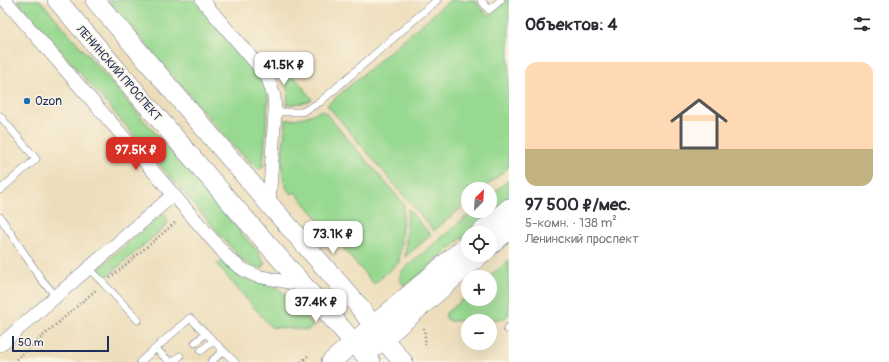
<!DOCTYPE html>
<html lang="ru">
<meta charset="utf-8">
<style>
body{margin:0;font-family:Pangolin,sans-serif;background:#f7f7f7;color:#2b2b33;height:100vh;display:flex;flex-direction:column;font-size:15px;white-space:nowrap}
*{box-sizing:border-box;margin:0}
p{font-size:13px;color:#7c7c81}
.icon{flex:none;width:22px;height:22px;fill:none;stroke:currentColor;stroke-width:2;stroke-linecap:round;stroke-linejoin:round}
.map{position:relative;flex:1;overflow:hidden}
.side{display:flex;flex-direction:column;background:#fff;width:380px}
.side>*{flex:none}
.needle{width:26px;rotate:25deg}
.fabs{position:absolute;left:461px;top:182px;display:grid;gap:8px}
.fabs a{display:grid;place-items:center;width:36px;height:36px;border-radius:50%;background:#fff;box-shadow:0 4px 16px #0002;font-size:20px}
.scale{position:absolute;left:12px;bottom:10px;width:97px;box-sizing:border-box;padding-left:4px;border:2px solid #1b2f5e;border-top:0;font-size:11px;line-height:14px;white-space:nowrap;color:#1b2f5e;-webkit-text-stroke:3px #fcf5e5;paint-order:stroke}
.price{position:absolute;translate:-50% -34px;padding:0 9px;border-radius:8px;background:#fff;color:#222;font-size:13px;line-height:26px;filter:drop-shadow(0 1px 2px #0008)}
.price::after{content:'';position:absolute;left:50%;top:24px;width:12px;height:9px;margin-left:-6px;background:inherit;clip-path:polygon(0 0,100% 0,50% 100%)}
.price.on{background:#d93025;color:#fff}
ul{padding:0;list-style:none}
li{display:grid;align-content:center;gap:8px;height:212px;padding:0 16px}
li+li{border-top:1px solid #e1e1e2}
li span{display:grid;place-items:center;height:124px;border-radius:12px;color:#555}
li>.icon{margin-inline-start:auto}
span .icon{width:72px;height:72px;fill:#fffc;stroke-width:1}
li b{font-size:17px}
h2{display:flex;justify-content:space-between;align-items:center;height:48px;padding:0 16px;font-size:17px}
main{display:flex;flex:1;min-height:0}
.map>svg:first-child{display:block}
.green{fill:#97d990;stroke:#598477}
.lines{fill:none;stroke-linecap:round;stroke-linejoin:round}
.lane-casing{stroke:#646c7f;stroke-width:8}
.street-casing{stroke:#646c7f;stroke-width:14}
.secondary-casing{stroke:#646c7f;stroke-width:20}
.path{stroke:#646c7f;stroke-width:2.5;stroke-dasharray:1 3;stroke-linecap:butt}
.lane{stroke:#fff;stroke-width:7}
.street{stroke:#fff;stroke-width:13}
.secondary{stroke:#fff;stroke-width:19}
.poi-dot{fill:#1f6fb2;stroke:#fcf5e5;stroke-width:1.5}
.labels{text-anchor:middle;stroke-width:3;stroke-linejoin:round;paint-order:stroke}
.street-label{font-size:12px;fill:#1b2f5e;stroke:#fcf5e5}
.poi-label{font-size:12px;fill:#1b2f5e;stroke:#fcf5e5;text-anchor:start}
</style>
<main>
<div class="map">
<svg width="509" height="362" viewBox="0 0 509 362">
<rect width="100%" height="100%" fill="#fcf5e5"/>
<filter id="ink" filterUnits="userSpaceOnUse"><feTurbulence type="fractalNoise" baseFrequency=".025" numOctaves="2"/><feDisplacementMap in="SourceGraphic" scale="8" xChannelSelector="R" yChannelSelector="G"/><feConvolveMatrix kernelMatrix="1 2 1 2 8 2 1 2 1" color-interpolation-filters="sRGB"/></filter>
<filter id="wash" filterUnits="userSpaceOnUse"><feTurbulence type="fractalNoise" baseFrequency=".012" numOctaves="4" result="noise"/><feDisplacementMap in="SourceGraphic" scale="16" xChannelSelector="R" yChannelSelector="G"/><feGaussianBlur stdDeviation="0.9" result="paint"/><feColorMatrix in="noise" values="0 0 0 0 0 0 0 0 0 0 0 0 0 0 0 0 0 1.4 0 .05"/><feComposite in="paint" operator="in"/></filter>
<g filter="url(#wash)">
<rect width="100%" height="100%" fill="#eddebb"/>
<g class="green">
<path d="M 17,0 L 40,0 L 257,251 L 265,264 L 263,268 L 253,267 L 242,260 Z"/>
<path d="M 108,0 L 195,0 L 263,80 L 267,89 L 268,100 L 263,167 L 259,169 L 257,168 L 234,147 Z"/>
<path d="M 450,0 L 474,0 L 488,16 L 506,0 L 509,0 L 509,167 L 483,189 L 468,189 L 468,202 L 434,231 L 327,105 Z"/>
<path d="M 278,60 L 281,61 L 306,91 L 312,99 L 307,102 L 287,105 C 290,88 283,77 275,64 Z"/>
<path d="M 323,110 L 404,204 L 399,262 L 374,284 L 295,192 L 291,194 C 289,192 287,189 286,186 C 278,170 285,138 286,120 L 305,117 Z"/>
<path d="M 509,180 L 509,198 L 405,287 L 399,278 L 402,271 L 473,211 L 490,211 L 490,196 Z"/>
<path d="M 408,209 L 431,235 L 405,257 Z"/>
<path d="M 163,213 L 168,221 L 166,226 L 104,279 L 99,272 L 99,268 Z"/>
<path d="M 509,260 L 509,314 L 504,319 L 450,321 L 446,318 L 446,313 L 468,295 L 468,299 L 490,299 L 490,277 L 489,277 Z"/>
<path d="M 220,262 C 228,263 234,273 242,277 C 251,282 262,281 272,285 C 288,292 302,313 313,327 L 308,330 L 271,327 L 217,265 Z"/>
</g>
</g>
<g filter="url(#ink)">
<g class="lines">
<defs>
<g id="lane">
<path d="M 481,0 L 489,10 L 501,0"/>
<path d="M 275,112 L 302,112 L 320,102 L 437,0"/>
<path d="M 0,116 L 36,159 L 0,190"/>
<path d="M 0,217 L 41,279 L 56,296"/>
<path d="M 89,268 L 138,320"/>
<path d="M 507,329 L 509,327"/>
<path d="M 195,343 L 206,333"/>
<path d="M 156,349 L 170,362"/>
<path d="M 201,351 L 213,341"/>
<path d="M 140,362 L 190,318 L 235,362"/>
<path d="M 173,362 L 180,356"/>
<path d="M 211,362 L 223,351"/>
</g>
<g id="street">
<path d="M 5,0 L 230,260 L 244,270 L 257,276 L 302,285"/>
<path d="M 202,0 L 267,76 L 274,96 L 275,112 L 269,204"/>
<path d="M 0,345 L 173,195"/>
</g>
<g id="secondary">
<path d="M 57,0 L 225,196 L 371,362"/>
<path d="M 95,0 L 269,204 L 357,304 L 383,339 L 403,362"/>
<path d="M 480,233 L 509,208"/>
<path d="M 490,246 L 509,229"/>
<path d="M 374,347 L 480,255"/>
<path d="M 331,362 L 468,244"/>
</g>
</defs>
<use href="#lane" class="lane-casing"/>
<use href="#street" class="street-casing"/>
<use href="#secondary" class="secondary-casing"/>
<g class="path">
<path d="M 110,278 L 176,222"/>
<path d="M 424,328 L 426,348"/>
<path d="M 13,362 L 97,289"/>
<path d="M 301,362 L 310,354"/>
</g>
<use href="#lane" class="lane"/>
<use href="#street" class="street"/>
<use href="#secondary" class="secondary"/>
</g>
</g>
<circle class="poi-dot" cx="27" cy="101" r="4"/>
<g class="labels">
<g class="street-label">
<text transform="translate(119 73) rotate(49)" y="4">ЛЕНИНСКИЙ ПРОСПЕКТ</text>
</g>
<g class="poi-label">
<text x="35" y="105">Ozon</text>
</g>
</g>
</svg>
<div class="fabs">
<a><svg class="needle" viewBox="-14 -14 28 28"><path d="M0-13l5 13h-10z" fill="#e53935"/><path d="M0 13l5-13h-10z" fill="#7c7c81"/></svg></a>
<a><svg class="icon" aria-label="locate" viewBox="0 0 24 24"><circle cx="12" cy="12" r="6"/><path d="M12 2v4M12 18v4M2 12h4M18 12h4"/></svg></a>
<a>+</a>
<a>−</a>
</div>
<div class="scale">50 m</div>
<b class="price" style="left:284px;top:86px">41.5K ₽</b>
<b class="price on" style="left:136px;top:171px">97.5K ₽</b>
<b class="price" style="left:333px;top:255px">73.1K ₽</b>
<b class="price" style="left:316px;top:323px">37.4K ₽</b>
</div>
<section class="side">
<h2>Объектов: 4<svg class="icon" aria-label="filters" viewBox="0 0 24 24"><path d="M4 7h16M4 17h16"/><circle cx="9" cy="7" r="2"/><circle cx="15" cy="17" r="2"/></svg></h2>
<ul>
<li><span style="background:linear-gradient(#ffd9b3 70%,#c2b280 0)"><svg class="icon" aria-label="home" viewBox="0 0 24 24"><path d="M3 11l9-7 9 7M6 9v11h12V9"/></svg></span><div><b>97 500 ₽/мес.</b><p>5-комн. · 138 m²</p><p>Ленинский проспект</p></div></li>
</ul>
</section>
</main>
